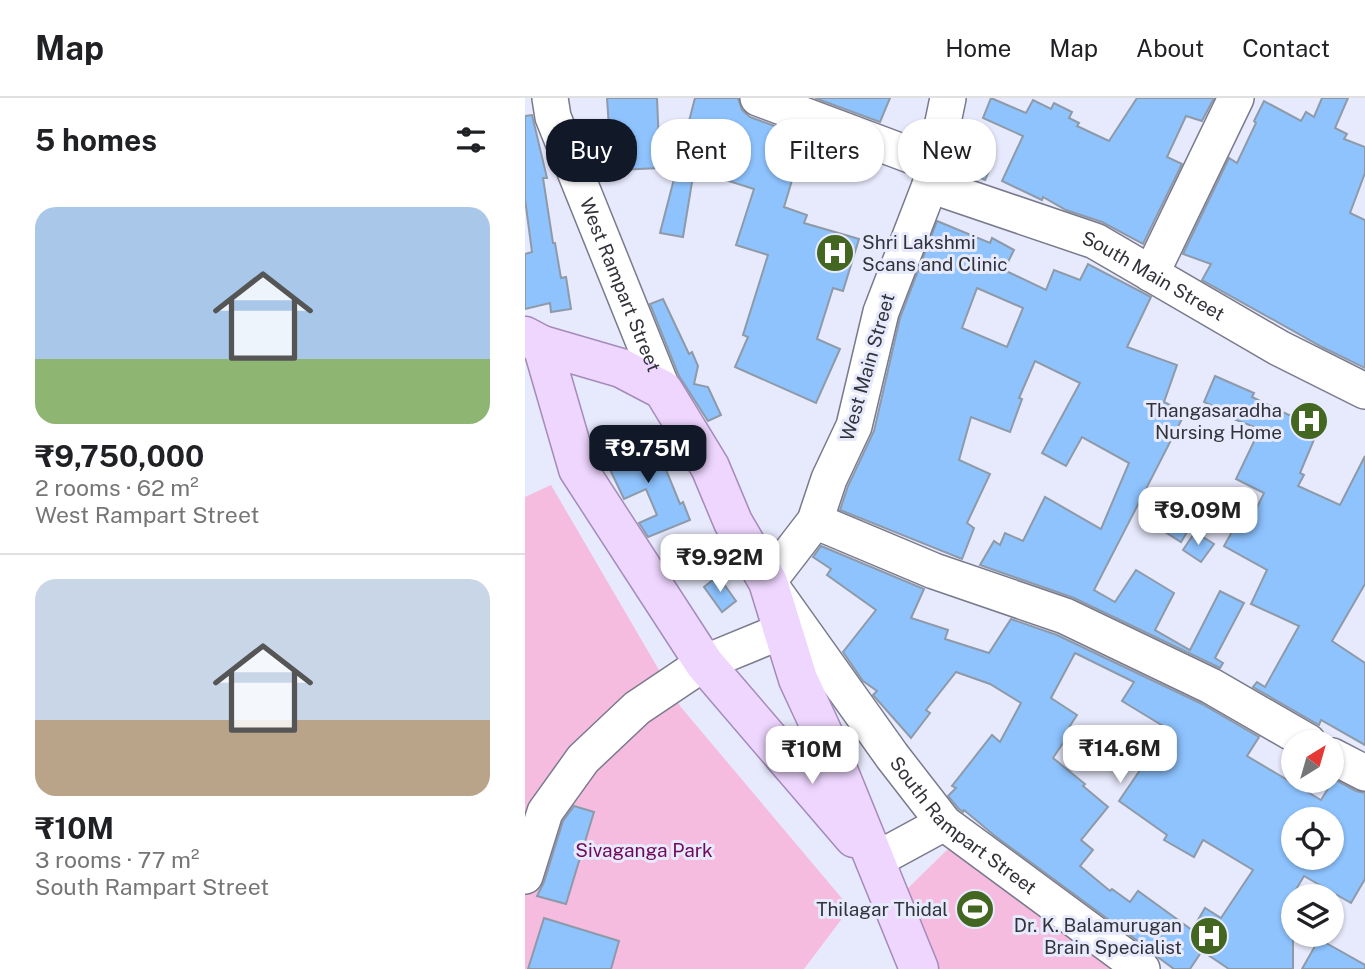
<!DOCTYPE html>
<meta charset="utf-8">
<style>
body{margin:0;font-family:"Public Sans",sans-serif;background:#f6f6f6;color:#202124;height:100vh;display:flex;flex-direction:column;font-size:26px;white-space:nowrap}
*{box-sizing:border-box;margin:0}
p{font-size:23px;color:#757577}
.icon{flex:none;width:38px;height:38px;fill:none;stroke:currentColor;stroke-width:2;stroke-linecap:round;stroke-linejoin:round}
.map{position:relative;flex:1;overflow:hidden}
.side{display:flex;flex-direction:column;background:#fff;width:525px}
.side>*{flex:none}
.banner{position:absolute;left:21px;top:21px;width:665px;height:63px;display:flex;gap:14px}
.needle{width:46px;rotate:37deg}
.tools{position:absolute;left:756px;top:632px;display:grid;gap:14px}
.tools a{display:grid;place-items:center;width:63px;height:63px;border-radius:50%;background:#fff;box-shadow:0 2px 5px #0004;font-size:35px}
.price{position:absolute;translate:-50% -60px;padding:0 16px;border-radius:14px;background:#fff;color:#222;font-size:23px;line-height:46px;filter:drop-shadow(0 2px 4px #0008)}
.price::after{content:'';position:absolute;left:50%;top:42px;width:21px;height:16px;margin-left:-10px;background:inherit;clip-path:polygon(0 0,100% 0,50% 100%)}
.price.active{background:#111827;color:#fff}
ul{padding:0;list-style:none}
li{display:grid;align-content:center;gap:14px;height:371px;padding:0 35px}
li+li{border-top:2px solid #e0e0e0}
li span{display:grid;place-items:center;height:217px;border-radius:21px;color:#555}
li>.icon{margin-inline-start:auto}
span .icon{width:126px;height:126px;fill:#fffc;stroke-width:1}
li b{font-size:30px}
h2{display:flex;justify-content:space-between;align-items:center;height:84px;padding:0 35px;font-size:30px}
.chip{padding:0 24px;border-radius:28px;background:#fff;box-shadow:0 2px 5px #0004;font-size:24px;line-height:63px}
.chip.active{background:#111827;color:#fff}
header{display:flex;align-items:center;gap:42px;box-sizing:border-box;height:98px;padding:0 35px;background:#fff;border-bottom:2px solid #e0e0e0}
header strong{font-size:33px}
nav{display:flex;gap:38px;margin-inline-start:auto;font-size:24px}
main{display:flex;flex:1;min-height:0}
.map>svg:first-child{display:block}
.green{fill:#f5bce0}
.building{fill:#8ec3fe;stroke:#8e9aa8;stroke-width:2;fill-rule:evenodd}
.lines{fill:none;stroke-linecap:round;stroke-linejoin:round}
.minor-casing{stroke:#797a8b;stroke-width:38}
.major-casing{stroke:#a48bb9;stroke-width:41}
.minor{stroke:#fff;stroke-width:35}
.major{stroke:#eed6fe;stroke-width:38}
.labels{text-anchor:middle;stroke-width:6;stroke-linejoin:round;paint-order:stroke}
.poi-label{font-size:19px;fill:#32333a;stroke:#e7e9fc;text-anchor:end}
.street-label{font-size:19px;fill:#32333a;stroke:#e7e9fc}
.park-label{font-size:19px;fill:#710759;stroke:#e7e9fc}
</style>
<header>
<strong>Map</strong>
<nav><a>Home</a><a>Map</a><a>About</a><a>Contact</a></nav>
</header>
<main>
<section class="side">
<h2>5 homes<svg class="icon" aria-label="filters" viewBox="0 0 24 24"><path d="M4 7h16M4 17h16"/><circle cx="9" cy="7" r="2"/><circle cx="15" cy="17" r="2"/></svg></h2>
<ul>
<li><span style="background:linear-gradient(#a9c7e8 70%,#8fb573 0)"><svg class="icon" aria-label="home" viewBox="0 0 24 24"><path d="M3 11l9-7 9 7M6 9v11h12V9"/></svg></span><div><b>₹9,750,000</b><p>2 rooms · 62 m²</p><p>West Rampart Street</p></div></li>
<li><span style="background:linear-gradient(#c9d6e8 65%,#b9a48a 0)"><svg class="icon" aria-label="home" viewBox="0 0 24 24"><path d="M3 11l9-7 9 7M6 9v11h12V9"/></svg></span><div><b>₹10M</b><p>3 rooms · 77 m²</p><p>South Rampart Street</p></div></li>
</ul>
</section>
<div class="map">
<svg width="840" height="871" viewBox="0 0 840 871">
<rect width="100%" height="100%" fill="#e7e9fc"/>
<g class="green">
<path d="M 26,387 L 155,608 L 325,810 L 279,871 L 0,871 L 0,399 Z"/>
<path d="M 427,747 L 602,871 L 411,871 L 379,794 Z"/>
</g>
<g class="building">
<path d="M 82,0 L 132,0 L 135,70 L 71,73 L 61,46 L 85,45 Z"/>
<path d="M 170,0 L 213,0 L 217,12 L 225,19 L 280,39 L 259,109 L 282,117 L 279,125 L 334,141 L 318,193 L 308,190 L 292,241 L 315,251 L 291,305 L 210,269 L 223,239 L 218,237 L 243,157 L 211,147 L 229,91 L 169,72 L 158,139 L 135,135 Z"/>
<path d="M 290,0 L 365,0 L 355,24 Z"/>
<path d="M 466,0 L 501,15 L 508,2 L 526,11 L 529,5 L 547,14 L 544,20 L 554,25 L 552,28 L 584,43 L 612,0 L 689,0 L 677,23 L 661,18 L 642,59 L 657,66 L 618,146 L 577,124 L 541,112 L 518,99 L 517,102 L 477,83 L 498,38 L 458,20 Z"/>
<path d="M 797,0 L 823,0 L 810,30 L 822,36 L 819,41 L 840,49 L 840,75 L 825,115 L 840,122 L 840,270 L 797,249 L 677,182 L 686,166 L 658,156 L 704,60 L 712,65 L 731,25 L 729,23 L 739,3 L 776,23 L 781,14 L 789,19 Z"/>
<path d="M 7,17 L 22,80 L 18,80 L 28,145 L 30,145 L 36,180 L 41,179 L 46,211 L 26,214 L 25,205 L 0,211 L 0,156 L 7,154 L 0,101 L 0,18 Z"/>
<path d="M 433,49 L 468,64 L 460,82 L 429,69 Z"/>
<path d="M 412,123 L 465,145 L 467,140 L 489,152 L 479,172 L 521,192 L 529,172 L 555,182 L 563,166 L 626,199 L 602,249 L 652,267 L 639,304 L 660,315 L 569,492 L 590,504 L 611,472 L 649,495 L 630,532 L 665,552 L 695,493 L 719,505 L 690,560 L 698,565 L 695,570 L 549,500 L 455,467 L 469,443 L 475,447 L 480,435 L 498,443 L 520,399 L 576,431 L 604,365 L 557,339 L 541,368 L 517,355 L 555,285 L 510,263 L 494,300 L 497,301 L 485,334 L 446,319 L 434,362 L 465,376 L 442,425 L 449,430 L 437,461 L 315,412 L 323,388 L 349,333 L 375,220 ZM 452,190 L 498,210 L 482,249 L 437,230 Z"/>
<path d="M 138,201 L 164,256 L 167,254 L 173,268 L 169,286 L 183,289 L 196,317 L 183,323 L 154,278 L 125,206 Z"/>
<path d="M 690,278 L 729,295 L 727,299 L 770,320 L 774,310 L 798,320 L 775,375 L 779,377 L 773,388 L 815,407 L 840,358 L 840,486 L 807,543 L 840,565 L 840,647 L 796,622 L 794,627 L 728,589 L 732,584 L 740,589 L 774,528 L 726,506 L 742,472 L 699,448 L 713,423 L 723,428 L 739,395 L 711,381 L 735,331 L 703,319 L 704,315 L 679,304 Z"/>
<path d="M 128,340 L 155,406 L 158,404 L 165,422 L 123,439 L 114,425 L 132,417 L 121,391 L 99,401 L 79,359 Z"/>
<path d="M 652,407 L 671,419 L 656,444 L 637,432 Z"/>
<path d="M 670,434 L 689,446 L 676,464 L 658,452 Z"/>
<path d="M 296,448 L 399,491 L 386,520 L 423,532 L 420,541 L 464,555 L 486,521 L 532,537 L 677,606 L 734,639 L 722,658 L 796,702 L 809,681 L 831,693 L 840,695 L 840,781 L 826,805 L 779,778 L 757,815 L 768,823 L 768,871 L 704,871 L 677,853 L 665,871 L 649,871 L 634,860 L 629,855 L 470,738 L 439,712 L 438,714 L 433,710 L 423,698 L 431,690 L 427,688 L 467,637 L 475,644 L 496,605 L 465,586 L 431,574 L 401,612 L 405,615 L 386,640 L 348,597 L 352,593 L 338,583 L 318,554 L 351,512 L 302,477 L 306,471 L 288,459 ZM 550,555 L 609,584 L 597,603 L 643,631 L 594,703 L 642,737 L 639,742 L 669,759 L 678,742 L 728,772 L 696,820 L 680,810 L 667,832 L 613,793 L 605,804 L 587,791 L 585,793 L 555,768 L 568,752 L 556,742 L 583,709 L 558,688 L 560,686 L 528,660 L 544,636 L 541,634 L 552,617 L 526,600 ZM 768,721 L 807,721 L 807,760 L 768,760 Z"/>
<path d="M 193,478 L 211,503 L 197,514 L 179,489 Z"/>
<path d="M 49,708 L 69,714 L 41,806 L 12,798 L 19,784 L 38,723 Z"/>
<path d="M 19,820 L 94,843 L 86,871 L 3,871 Z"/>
<path d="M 794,841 L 840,867 L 840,871 L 777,871 Z"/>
</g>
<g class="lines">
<defs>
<g id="minor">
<path id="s1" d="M 25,0 L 28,19 L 138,292"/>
<path d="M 233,0 L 409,66"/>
<path id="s2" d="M 423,0 L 405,87 L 356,214 L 329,328 L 304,381 L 290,423 L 243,484 L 367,658 L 419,725 L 617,871"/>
<path id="s3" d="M 405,87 L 570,143 L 754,250 L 840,293"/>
<path d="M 626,176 L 711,0"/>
<path d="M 290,423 L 409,473 L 540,518 L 686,588 L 783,644"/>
<path d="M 807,658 L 840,675"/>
<path d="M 349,763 L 419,725"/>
<path d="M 0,778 L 20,714 L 58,661 L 112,610 L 179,565 L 257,533"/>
</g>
<g id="major">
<path d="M 0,238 L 17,247 L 96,270 L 138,292 L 185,369 L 208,424 L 243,484 L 273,581 L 298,635 L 394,871"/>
<path d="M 17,247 L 53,371 L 179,565 L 329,740"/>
</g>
</defs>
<use href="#minor" class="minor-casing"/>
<use href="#major" class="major-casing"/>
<use href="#minor" class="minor"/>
<use href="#major" class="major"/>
</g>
<defs>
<symbol id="hospital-disc" viewBox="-11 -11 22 22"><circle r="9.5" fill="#436720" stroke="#e7e9fc"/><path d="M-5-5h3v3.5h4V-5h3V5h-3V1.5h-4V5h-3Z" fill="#fff"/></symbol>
<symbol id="stadium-disc" viewBox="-11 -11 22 22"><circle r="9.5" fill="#436720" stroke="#e7e9fc"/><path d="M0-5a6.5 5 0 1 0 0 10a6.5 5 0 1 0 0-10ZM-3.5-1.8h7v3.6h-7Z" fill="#fff"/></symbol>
</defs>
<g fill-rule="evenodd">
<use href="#hospital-disc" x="288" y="133" width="44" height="44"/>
<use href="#hospital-disc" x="762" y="301" width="44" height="44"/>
<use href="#stadium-disc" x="428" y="789" width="44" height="44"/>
<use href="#hospital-disc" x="662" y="816" width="44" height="44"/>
</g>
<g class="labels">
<g class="poi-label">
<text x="337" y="151" text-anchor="start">Shri Lakshmi<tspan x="337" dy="22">Scans and Clinic</tspan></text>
<text x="757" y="319">Thangasaradha<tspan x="757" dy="22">Nursing Home</tspan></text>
<text x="423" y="818">Thilagar Thidal</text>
<text x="657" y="834">Dr. K. Balamurugan<tspan x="657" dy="22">Brain Specialist</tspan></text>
</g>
<g class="street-label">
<text dy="7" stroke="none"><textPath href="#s3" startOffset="242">South Main Street</textPath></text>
<text dy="7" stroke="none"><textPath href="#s1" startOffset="200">West Rampart Street</textPath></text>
<text transform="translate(342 269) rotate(-74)" y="7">West Main Street</text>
<text dy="7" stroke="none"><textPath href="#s2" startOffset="836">South Rampart Street</textPath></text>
</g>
<g class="park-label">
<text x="119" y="759">Sivaganga Park</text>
</g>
</g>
</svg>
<div class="tools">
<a><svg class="needle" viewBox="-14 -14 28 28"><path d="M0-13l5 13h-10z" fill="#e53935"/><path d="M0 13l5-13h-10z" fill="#757577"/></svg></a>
<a><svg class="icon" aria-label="locate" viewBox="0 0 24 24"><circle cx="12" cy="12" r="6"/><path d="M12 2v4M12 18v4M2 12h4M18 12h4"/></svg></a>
<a><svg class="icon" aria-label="layers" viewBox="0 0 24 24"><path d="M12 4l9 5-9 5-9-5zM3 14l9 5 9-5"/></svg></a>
</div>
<b class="price active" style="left:123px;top:387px">₹9.75M</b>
<b class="price" style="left:673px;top:449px">₹9.09M</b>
<b class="price" style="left:195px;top:496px">₹9.92M</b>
<b class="price" style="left:595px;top:687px">₹14.6M</b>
<b class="price" style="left:287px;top:688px">₹10M</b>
<div class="banner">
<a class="chip active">Buy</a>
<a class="chip">Rent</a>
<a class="chip">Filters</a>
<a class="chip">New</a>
</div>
</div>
</main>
